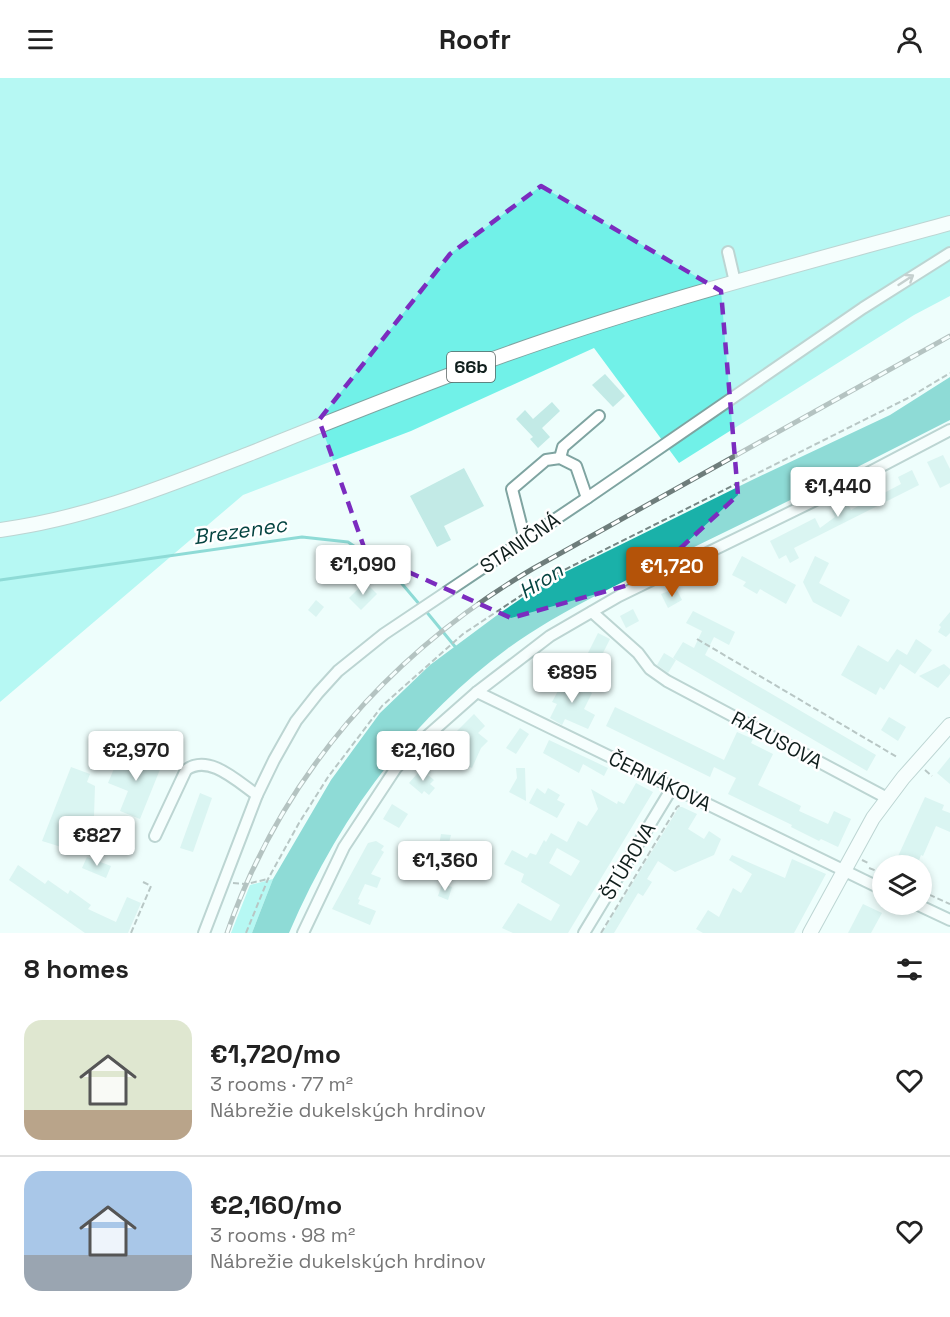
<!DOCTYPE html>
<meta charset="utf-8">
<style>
body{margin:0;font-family:"Space Grotesk",sans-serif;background:#f6f6f6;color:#222;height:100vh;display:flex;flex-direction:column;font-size:22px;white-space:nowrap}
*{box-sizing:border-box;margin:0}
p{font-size:20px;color:#767676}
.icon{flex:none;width:33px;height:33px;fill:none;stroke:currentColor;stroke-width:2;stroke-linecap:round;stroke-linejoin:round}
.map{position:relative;height:855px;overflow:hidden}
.side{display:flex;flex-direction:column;background:#fff;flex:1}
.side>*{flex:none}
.tools{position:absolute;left:872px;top:777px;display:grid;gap:12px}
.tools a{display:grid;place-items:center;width:60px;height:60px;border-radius:50%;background:#fff;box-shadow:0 3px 9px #0003;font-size:30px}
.price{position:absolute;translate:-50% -51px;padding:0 14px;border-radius:6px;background:#fff;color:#222;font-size:20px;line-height:39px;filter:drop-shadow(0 2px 3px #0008)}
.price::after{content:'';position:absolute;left:50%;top:36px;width:18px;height:14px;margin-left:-9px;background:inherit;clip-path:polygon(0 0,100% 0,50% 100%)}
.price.active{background:#b45309;color:#fff}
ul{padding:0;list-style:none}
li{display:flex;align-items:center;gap:18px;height:150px;padding:0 24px}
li+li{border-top:2px solid #e0e0e0}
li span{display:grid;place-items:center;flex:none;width:168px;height:120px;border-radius:18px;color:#555}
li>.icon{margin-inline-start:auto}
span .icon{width:72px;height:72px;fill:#fffc;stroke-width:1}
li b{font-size:26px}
h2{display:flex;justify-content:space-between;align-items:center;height:72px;padding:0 24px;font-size:26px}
header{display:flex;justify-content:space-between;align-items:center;height:78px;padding:0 24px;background:#fff;font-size:27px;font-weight:700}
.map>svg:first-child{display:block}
.green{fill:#71f1e8}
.water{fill:#1ab1a9}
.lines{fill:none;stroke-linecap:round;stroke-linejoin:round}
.stream{stroke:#1ab1a9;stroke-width:3}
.building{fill:#c2eae6;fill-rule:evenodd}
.minor-casing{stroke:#7fa4a1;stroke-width:14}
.major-casing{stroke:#7fa4a1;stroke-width:16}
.path{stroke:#758583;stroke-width:2;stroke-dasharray:6 3;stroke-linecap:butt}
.minor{stroke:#fff;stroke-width:10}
.major{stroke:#fff;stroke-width:14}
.rail-casing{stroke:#6e7d7b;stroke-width:5}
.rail{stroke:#fff;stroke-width:3;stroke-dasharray:9;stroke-linecap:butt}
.oneway{stroke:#939a99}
.marked{fill:none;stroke:#7b2cbf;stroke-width:4.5;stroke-dasharray:12 8;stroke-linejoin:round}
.labels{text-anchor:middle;stroke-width:5;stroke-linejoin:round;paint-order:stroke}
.shield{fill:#fff;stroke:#576260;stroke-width:1.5}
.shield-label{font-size:18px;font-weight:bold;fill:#0f1e1c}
.street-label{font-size:20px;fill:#0f1e1c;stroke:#fff}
.water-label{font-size:21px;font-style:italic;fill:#054441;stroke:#fff}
</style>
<header><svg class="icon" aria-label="menu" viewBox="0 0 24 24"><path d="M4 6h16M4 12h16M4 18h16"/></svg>Roofr<svg class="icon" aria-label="person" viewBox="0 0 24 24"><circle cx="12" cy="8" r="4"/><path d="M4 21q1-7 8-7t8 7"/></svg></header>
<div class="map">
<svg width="950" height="855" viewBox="0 0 950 855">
<rect width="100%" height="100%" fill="#eefefc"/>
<g class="green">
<path d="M 0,0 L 950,0 L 950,218 L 914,237 L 679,385 L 594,270 L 411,353 L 243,417 L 0,624 Z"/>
<path d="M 273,801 L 252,855 L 231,855 L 250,807 Z"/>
</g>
<path class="water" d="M 950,299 L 950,342 C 863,387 774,430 686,473 C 626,503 562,531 507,571 C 408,644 337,743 289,855 L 252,855 L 273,801 L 331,702 L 380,635 L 430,587 L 500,535 L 547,503 L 752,402 L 890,337 Z"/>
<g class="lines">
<g class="stream">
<path d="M 0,502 L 302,459 L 348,464 L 392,494 L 420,527"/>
<path d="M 425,532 L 457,571"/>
</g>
</g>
<g class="building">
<path d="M 605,296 L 625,318 L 613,329 L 592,307 Z"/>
<path d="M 552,324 L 560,333 L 542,350 L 550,359 L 538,370 L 530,361 L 533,359 L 516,341 L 525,332 L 533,341 Z"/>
<path d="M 943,377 L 950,391 L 950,405 L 940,410 L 927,384 Z"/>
<path d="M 464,390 L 484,428 L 444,448 L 451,462 L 437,469 L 410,418 Z"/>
<path d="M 912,392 L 919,407 L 794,470 L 799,480 L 790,485 L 786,477 L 779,481 L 770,463 L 815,440 L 820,450 L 835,439 L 832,433 L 847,424 L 851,432 L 869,422 L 865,415 L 880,408 L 884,415 L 901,406 L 898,399 Z"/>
<path d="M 742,478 L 796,507 L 786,526 L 760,511 L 757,516 L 743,508 L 746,504 L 732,497 Z"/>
<path d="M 815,478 L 829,485 L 819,505 L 850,522 L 841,539 L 813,524 L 803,504 Z"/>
<path d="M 365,504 L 377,516 L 361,532 L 349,520 Z"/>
<path d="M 676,510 L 682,522 L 668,530 L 661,516 Z"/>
<path d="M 316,522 L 324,529 L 316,539 L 308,532 Z"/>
<path d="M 633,531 L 639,543 L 626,550 L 620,538 Z"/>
<path d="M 693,533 L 735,554 L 729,567 L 714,559 L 705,577 L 876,677 L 867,693 L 673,580 L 683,564 L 694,570 L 702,553 L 686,545 Z"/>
<path d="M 950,534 L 950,555 L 946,559 L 938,554 L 941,549 L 939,547 Z"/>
<path d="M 598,555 L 610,561 L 598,585 L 586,579 Z"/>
<path d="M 916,561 L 932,572 L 915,596 L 900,586 L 884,612 L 880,609 L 876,617 L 841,597 L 858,567 L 888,584 L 897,571 L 907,577 Z"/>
<path d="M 664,575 L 676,582 L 668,595 L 657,587 Z"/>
<path d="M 944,586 L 950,591 L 950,596 L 938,610 L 919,598 Z"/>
<path d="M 566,598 L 592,615 L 584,631 L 595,637 L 588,651 L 565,641 L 562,647 L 550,640 L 557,626 L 552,624 Z"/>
<path d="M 615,629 L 724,682 L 737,654 L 753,661 L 751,665 L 773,676 L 758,707 L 801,728 L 799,733 L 828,746 L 834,733 L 851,741 L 838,769 L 821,761 L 819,763 L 791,749 L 792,747 L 728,716 L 736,700 L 714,689 L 710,699 L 606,648 Z"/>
<path d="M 474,636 L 485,648 L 478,655 L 488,663 L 481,670 L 472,690 L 458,684 L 462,676 L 448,662 Z"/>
<path d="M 889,639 L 906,649 L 898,663 L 881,652 Z"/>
<path d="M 520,650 L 529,656 L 516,676 L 506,670 Z"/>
<path d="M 549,662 L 608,690 L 604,698 L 583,686 L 579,695 L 543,675 Z"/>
<path d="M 120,676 L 140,684 L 143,676 L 163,684 L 140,741 L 120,733 L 128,713 L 108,705 Z"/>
<path d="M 950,679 L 950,706 L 937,695 Z"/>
<path d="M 424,688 L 431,694 L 428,697 L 434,702 L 430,706 L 435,710 L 429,717 L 424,713 L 422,716 L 409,705 Z"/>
<path d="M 71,689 L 90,696 L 87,704 L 95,708 L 94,738 L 89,752 L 92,754 L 84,776 L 42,763 Z"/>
<path d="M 516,690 L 525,690 L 526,723 L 509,714 L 517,700 Z"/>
<path d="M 636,705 L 653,714 L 568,855 L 513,855 L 502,850 L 518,825 L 551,843 L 560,827 L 521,804 L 524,796 L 504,786 L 512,772 L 527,780 L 530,775 L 536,777 L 544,762 L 546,764 L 551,755 L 567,764 L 578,743 L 587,748 L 598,731 L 591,711 L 617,726 L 618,723 L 624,726 ZM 557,770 L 580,783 L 571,798 L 549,785 Z"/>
<path d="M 537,710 L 545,716 L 548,710 L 560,717 L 557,722 L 565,726 L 557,740 L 529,725 Z"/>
<path d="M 200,715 L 212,720 L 193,774 L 180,770 Z"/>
<path d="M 925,719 L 944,727 L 942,732 L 950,735 L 950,754 L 936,748 L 923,778 L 921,777 L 917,788 L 901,788 L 895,785 Z"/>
<path d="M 392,726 L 408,736 L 399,750 L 383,741 Z"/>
<path d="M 679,729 L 682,729 L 697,736 L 688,751 L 704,761 L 709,753 L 721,761 L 714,777 L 675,794 L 658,783 L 647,801 L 652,804 L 643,818 L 638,815 L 614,855 L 602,855 Z"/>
<path d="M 441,756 L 451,757 L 448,769 L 439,768 Z"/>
<path d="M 376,763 L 384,768 L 381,772 L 384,774 L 371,796 L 381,800 L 377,810 L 365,806 L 358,821 L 360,822 L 358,826 L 376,833 L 370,847 L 332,831 L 368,765 Z"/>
<path d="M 732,777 L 785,800 L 792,781 L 826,796 L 794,855 L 703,855 L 696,851 L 708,832 L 719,839 L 733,810 L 741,815 L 752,796 L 729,782 Z"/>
<path d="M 87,779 L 111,788 L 106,800 L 82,790 Z"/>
<path d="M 18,787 L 45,806 L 48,802 L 68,816 L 70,812 L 91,827 L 88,831 L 116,844 L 127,819 L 141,825 L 128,855 L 85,855 L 9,802 Z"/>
<path d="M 442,806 L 452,809 L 448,822 L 438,818 Z"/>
<path d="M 863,826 L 882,835 L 871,855 L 848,855 Z"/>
</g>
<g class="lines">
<defs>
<g id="minor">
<path d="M 728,174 L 735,204"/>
<path d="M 560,380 L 563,369 L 599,338"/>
<path d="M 525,462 L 512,411 L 546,382 L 560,380 L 576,388 L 587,420"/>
<path d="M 592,534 L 638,575 L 650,591 L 667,603 L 887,720"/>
<path d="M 477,614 L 882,811"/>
<path d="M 155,758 L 186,692 C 209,675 238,704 257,717"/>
<path d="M 916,826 L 950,842"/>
<path d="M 204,855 L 257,717 L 274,682 L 296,643 L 318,615 L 338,593 L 384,556 L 587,420 L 863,230 L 950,175"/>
<path d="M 303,855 L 344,769 L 396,690 L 426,659 L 477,614 L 550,558 L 619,518 L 830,415 L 950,352"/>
<path d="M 584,855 L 672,710"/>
</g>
<g id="major">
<path d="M 0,452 C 89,440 166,408 249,376 C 324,346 398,316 474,288 C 629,230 790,189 950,145"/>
<path d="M 810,855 L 873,740 L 903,700 L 950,647"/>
</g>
</defs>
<use href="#minor" class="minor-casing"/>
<use href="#major" class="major-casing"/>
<g class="path">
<path d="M 697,561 L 897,679"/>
<path d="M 925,692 L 932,698"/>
<path d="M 862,782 L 870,786"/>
<path d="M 869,790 L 882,795"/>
<path d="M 233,805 L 246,806 L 268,801"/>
<path d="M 921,813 L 950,826"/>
<path d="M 131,855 L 151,808 L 143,804"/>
<path d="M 246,855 L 268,801 L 299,745 L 328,699 L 382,628 L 463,556 L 546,501 L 910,319 L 950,295"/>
<path d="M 601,855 L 677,729 L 681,727"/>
</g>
<use href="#minor" class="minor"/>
<use href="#major" class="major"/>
<defs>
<path id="rail" d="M 227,855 C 282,697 391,574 534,490 L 950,258"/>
</defs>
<use href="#rail" class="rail-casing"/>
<use href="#rail" class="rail"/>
</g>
<defs><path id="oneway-shaft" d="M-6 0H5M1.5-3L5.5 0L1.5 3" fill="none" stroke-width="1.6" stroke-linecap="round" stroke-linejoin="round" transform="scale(1.5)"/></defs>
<use class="oneway" href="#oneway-shaft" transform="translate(906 202) rotate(-33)"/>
<path d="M0 0H950V855H0ZM 541,108 L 721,213 L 738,417 L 646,502 L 511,540 L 366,475 L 319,342 L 450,176 Z" fill="#eefefc" fill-opacity=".55" fill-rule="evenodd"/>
<path class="marked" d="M 541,108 L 721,213 L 738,417 L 646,502 L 511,540 L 366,475 L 319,342 L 450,176 Z"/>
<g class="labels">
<rect class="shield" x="447" y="274" width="48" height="30" rx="4.5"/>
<g class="shield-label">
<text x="471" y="295">66b</text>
</g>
<g class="street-label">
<text transform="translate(520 465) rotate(-34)" y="7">STANIČNÁ</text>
<text transform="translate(777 662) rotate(28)" y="7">RÁZUSOVA</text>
<text transform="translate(660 703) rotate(26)" y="7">ČERNÁKOVA</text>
<text transform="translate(628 783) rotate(-59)" y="7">ŠTÚROVA</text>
</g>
<g class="water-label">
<text transform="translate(240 453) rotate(-8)" y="7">Brezenec</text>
<text transform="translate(541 503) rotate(-32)" y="7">Hron</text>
</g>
</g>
</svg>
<div class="tools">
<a><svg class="icon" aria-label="layers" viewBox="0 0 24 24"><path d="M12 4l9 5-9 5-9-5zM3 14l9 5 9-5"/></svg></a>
</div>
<b class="price" style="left:838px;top:440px">€1,440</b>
<b class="price" style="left:363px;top:518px">€1,090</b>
<b class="price active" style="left:672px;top:520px">€1,720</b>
<b class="price" style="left:572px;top:626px">€895</b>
<b class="price" style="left:136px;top:704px">€2,970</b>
<b class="price" style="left:423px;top:704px">€2,160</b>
<b class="price" style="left:97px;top:789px">€827</b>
<b class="price" style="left:445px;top:814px">€1,360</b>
</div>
<section class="side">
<h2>8 homes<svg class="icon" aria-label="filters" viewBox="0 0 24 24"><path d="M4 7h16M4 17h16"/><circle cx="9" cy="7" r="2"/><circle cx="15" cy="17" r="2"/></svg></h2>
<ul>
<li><span style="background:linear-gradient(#dfe7d0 75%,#b9a48a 0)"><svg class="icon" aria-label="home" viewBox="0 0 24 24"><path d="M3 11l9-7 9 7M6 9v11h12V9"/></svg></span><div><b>€1,720/mo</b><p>3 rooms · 77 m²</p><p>Nábrežie dukelských hrdinov</p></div><svg class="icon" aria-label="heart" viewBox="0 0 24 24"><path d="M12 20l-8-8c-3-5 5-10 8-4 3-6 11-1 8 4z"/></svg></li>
<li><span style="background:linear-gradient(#a9c7e8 70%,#9aa5b1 0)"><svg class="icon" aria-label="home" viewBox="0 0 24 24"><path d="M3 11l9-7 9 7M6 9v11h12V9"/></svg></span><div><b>€2,160/mo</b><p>3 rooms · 98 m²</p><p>Nábrežie dukelských hrdinov</p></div><svg class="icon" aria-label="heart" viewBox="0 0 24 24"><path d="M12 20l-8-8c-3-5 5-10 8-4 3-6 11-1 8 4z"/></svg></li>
</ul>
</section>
